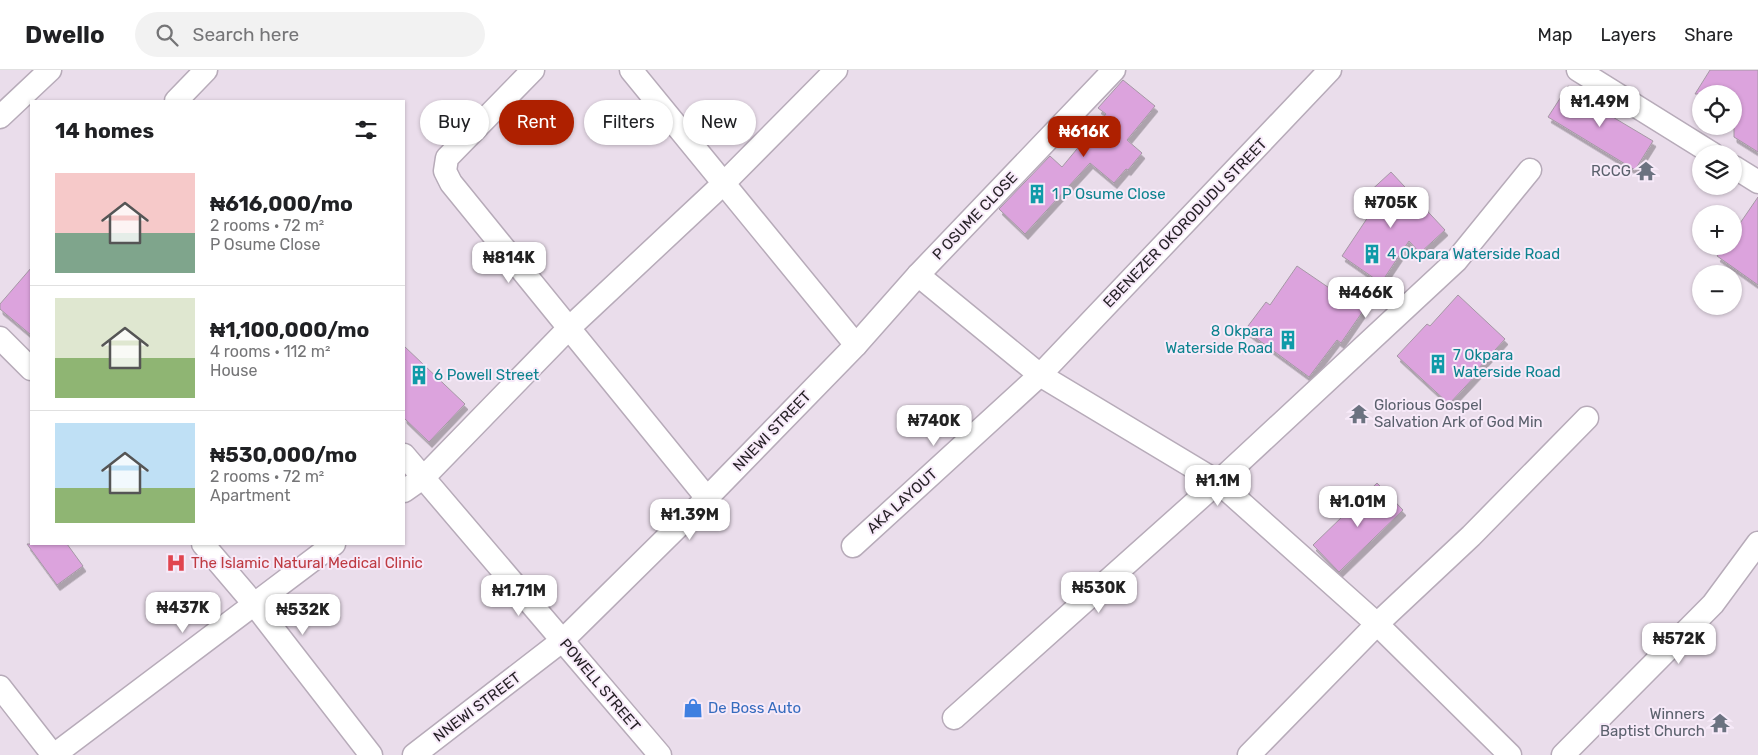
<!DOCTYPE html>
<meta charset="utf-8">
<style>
body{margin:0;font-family:Rubik,sans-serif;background:#f2f2f2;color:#202124;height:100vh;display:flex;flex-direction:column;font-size:19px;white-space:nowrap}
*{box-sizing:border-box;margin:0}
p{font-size:16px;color:#757577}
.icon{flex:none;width:28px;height:28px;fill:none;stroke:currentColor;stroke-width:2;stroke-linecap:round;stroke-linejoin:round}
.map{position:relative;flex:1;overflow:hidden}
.side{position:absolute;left:30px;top:30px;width:375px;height:445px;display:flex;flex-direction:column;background:#fff;border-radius:0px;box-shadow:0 1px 4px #0004}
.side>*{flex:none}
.banner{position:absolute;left:420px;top:30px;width:475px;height:45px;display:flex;gap:10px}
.buttons{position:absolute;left:1692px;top:15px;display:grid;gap:10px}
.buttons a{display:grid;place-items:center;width:50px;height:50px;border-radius:50%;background:#fff;box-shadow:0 1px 4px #0004;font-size:25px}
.price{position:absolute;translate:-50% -42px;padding:0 11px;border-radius:10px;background:#fff;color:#222;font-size:16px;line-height:32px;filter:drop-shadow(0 1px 2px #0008)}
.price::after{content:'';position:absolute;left:50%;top:30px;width:15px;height:11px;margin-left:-8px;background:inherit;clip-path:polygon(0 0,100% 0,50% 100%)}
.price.current{background:#ae2000;color:#fff}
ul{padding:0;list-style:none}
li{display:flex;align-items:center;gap:15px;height:125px;padding:0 25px}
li+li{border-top:1px solid #e0e0e0}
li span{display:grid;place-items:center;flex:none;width:140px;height:100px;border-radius:0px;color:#555}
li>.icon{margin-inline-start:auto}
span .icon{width:60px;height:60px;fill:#fffc;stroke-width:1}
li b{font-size:21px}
h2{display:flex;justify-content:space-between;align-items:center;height:60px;padding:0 25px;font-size:21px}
.pill{padding:0 18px;border-radius:22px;background:#fff;box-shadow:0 1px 4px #0004;font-size:18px;line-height:45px}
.pill.current{background:#ae2000;color:#fff}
header{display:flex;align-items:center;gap:30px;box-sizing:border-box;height:70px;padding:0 25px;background:#fff;border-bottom:1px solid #e0e0e0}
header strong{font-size:24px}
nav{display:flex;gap:28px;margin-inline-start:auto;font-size:18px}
.search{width:350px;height:45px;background:#f2f2f2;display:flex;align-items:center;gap:12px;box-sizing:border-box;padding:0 18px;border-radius:28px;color:#757577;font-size:19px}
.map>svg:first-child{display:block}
.building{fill:#dca3dd;stroke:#a598a5;filter:url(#shadow)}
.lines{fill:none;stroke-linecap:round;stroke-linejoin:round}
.minor-casing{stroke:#b7abb9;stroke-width:25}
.minor{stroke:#fff;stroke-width:22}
.labels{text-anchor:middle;stroke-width:4;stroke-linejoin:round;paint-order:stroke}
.worship-label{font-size:15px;fill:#5b616d;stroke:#f7eaf9;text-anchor:end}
.culture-label{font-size:15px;fill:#0d838f;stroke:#f7eaf9;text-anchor:start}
.street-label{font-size:15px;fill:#241f24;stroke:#f7eaf9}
.health-label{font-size:15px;fill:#be3a42;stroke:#f7eaf9;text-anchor:start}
.shop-label{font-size:15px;fill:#366cbe;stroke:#f7eaf9;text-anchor:start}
</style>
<header>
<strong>Dwello</strong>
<div class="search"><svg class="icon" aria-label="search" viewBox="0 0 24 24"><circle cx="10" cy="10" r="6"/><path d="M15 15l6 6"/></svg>Search here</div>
<nav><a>Map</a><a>Layers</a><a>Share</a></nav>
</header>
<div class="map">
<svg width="1758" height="685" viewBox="0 0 1758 685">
<defs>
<filter id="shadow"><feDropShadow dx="3" dy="5.5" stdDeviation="0" flood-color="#0004"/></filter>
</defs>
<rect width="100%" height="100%" fill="#eaddeb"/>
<g class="building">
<path d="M 1710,0 L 1758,0 L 1758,82 L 1734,67 L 1734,24 L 1695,24 Z"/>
<path d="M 1123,10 L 1155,36 L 1127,70 L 1142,83 L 1128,100 L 1126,99 L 1114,113 L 1090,93 L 1025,164 L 999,139 L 1050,86 L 1062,97 L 1106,44 L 1098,38 Z"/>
<path d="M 1568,16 L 1602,38 L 1601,40 L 1653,71 L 1635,100 L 1548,47 Z"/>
<path d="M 1391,102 L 1445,160 L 1420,183 L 1409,171 L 1381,213 L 1342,186 L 1376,135 L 1366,125 Z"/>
<path d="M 1758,127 L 1758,215 L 1717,186 L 1724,176 L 1734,176 L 1734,162 Z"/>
<path d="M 1297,196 L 1363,241 L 1341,273 L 1337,270 L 1309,307 L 1245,260 L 1266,232 L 1270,235 Z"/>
<path d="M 31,198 L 31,265 L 0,239 L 0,234 Z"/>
<path d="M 1458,225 L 1505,269 L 1477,300 L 1479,302 L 1449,334 L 1397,286 L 1427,254 L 1430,256 Z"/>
<path d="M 404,276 L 465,334 L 429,372 L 404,348 Z"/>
<path d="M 1377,413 L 1403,440 L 1339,502 L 1313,475 Z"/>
<path d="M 27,474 L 67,474 L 83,496 L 57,515 Z"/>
</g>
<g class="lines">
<defs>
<g id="minor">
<path d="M 533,0 L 447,88 L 445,101 L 451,113 L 707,428"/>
<path d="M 631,0 L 856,275"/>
<path d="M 1578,0 L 1713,84"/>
<path d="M 176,31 L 206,0"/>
<path d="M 0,47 L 50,0"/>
<path d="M 1734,97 L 1758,112"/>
<path d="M 918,205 L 1040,305 L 1218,412 L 1377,554 L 1510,685"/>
<path d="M 0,268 L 31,299"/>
<path d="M 404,385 L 660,685"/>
<path d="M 404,421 L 424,407 L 569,258 L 723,114 L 836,0"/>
<path d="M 203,474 L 254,534 L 371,685"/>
<path d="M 853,476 L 1040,305 L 1330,0"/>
<path d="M 0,617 L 53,685"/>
<path d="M 954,648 L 1218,412 L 1456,191 L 1530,100"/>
<path d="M 54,685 L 334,474"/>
<path d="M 414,685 L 563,570 L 707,428 L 856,275 L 918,205 L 1114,0"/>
<path d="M 1249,685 L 1377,554 L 1471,466 L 1587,348"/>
<path d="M 1563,685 L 1713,534 L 1758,473"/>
</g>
</defs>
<use href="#minor" class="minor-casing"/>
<use href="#minor" class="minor"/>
</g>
<defs>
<symbol id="temple-bare" viewBox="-9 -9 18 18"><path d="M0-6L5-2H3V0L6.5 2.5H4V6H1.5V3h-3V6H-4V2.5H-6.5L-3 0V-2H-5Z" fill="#6b7280" stroke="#f7eaf9" stroke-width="2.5" paint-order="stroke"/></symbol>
<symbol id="building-bare" viewBox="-9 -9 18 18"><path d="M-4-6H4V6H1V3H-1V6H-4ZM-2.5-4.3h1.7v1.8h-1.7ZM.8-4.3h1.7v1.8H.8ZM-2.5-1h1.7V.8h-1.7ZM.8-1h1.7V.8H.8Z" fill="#0f9aa8" stroke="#f7eaf9" stroke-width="2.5" paint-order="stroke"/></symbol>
<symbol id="hospital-bare" viewBox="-9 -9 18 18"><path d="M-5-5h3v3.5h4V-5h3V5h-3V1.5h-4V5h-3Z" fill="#e0444e" stroke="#f7eaf9" stroke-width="2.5" paint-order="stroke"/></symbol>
<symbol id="shop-bare" viewBox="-9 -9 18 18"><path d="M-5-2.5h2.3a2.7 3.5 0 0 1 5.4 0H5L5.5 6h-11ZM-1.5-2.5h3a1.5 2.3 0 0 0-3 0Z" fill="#3f7fe0" stroke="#f7eaf9" stroke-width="2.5" paint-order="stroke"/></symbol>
</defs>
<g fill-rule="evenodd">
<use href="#temple-bare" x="1632" y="87" width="28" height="28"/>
<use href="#building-bare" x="1023" y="110" width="28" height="28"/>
<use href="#building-bare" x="1358" y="170" width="28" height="28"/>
<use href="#building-bare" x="1274" y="256" width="28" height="28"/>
<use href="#building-bare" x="1424" y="280" width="28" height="28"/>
<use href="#building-bare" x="405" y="291" width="28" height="28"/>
<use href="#temple-bare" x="1345" y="330" width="28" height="28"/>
<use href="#hospital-bare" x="162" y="479" width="28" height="28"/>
<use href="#shop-bare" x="679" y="624" width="28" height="28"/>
<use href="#temple-bare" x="1706" y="639" width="28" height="28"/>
</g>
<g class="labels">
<g class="worship-label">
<text x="1631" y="106">RCCG</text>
<text x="1374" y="340" text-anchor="start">Glorious Gospel<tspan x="1374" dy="17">Salvation Ark of God Min</tspan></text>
<text x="1705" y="649">Winners<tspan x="1705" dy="17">Baptist Church</tspan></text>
</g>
<g class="culture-label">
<text x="1052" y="129">1 P Osume Close</text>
<text x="1387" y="189">4 Okpara Waterside Road</text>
<text x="1273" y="266" text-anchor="end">8 Okpara<tspan x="1273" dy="17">Waterside Road</tspan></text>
<text x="1453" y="290">7 Okpara<tspan x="1453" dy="17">Waterside Road</tspan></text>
<text x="434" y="310">6 Powell Street</text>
</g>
<g class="street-label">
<text transform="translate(975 146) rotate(-46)" y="5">P OSUME CLOSE</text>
<text transform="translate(1185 153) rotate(-46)" y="5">EBENEZER OKORODUDU STREET</text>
<text transform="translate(772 361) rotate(-46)" y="5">NNEWI STREET</text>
<text transform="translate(902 431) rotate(-42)" y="5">AKA LAYOUT</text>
<text transform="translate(600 615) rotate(50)" y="5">POWELL STREET</text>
<text transform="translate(477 637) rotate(-37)" y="5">NNEWI STREET</text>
</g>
<g class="health-label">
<text x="191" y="498">The Islamic Natural Medical Clinic</text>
</g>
<g class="shop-label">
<text x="708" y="643">De Boss Auto</text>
</g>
</g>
</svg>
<div class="buttons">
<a><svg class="icon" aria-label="locate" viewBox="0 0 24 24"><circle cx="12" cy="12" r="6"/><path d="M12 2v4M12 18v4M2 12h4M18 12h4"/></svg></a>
<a><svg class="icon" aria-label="layers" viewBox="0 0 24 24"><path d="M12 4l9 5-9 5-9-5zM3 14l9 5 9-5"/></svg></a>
<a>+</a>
<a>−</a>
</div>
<b class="price" style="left:1600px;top:58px">₦1.49M</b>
<b class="price current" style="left:1084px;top:88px">₦616K</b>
<b class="price" style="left:1391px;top:159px">₦705K</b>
<b class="price" style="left:509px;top:214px">₦814K</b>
<b class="price" style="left:1366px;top:249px">₦466K</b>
<b class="price" style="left:934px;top:377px">₦740K</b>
<b class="price" style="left:1218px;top:437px">₦1.1M</b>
<b class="price" style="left:1358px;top:458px">₦1.01M</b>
<b class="price" style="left:690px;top:471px">₦1.39M</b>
<b class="price" style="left:1099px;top:544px">₦530K</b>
<b class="price" style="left:519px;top:547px">₦1.71M</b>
<b class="price" style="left:183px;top:564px">₦437K</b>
<b class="price" style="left:303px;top:566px">₦532K</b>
<b class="price" style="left:1679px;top:595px">₦572K</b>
<div class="banner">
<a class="pill">Buy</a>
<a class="pill current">Rent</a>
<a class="pill">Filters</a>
<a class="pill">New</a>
</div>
<section class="side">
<h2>14 homes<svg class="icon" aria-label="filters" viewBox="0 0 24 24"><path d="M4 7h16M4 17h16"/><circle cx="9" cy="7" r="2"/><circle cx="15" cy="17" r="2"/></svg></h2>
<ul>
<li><span style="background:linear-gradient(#f6c9c9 60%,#7fa58c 0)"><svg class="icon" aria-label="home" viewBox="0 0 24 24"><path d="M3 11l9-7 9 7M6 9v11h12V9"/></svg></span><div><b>₦616,000/mo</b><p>2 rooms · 72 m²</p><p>P Osume Close</p></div></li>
<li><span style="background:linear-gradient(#dfe7d0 60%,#8fb573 0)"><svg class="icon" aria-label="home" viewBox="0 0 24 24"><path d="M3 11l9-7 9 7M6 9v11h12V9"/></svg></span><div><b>₦1,100,000/mo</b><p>4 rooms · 112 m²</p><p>House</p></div></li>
<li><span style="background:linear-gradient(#bfe0f5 65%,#8fb573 0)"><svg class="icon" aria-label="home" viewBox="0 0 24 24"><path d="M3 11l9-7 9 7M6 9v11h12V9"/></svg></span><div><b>₦530,000/mo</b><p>2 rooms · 72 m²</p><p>Apartment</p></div></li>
</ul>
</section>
</div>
